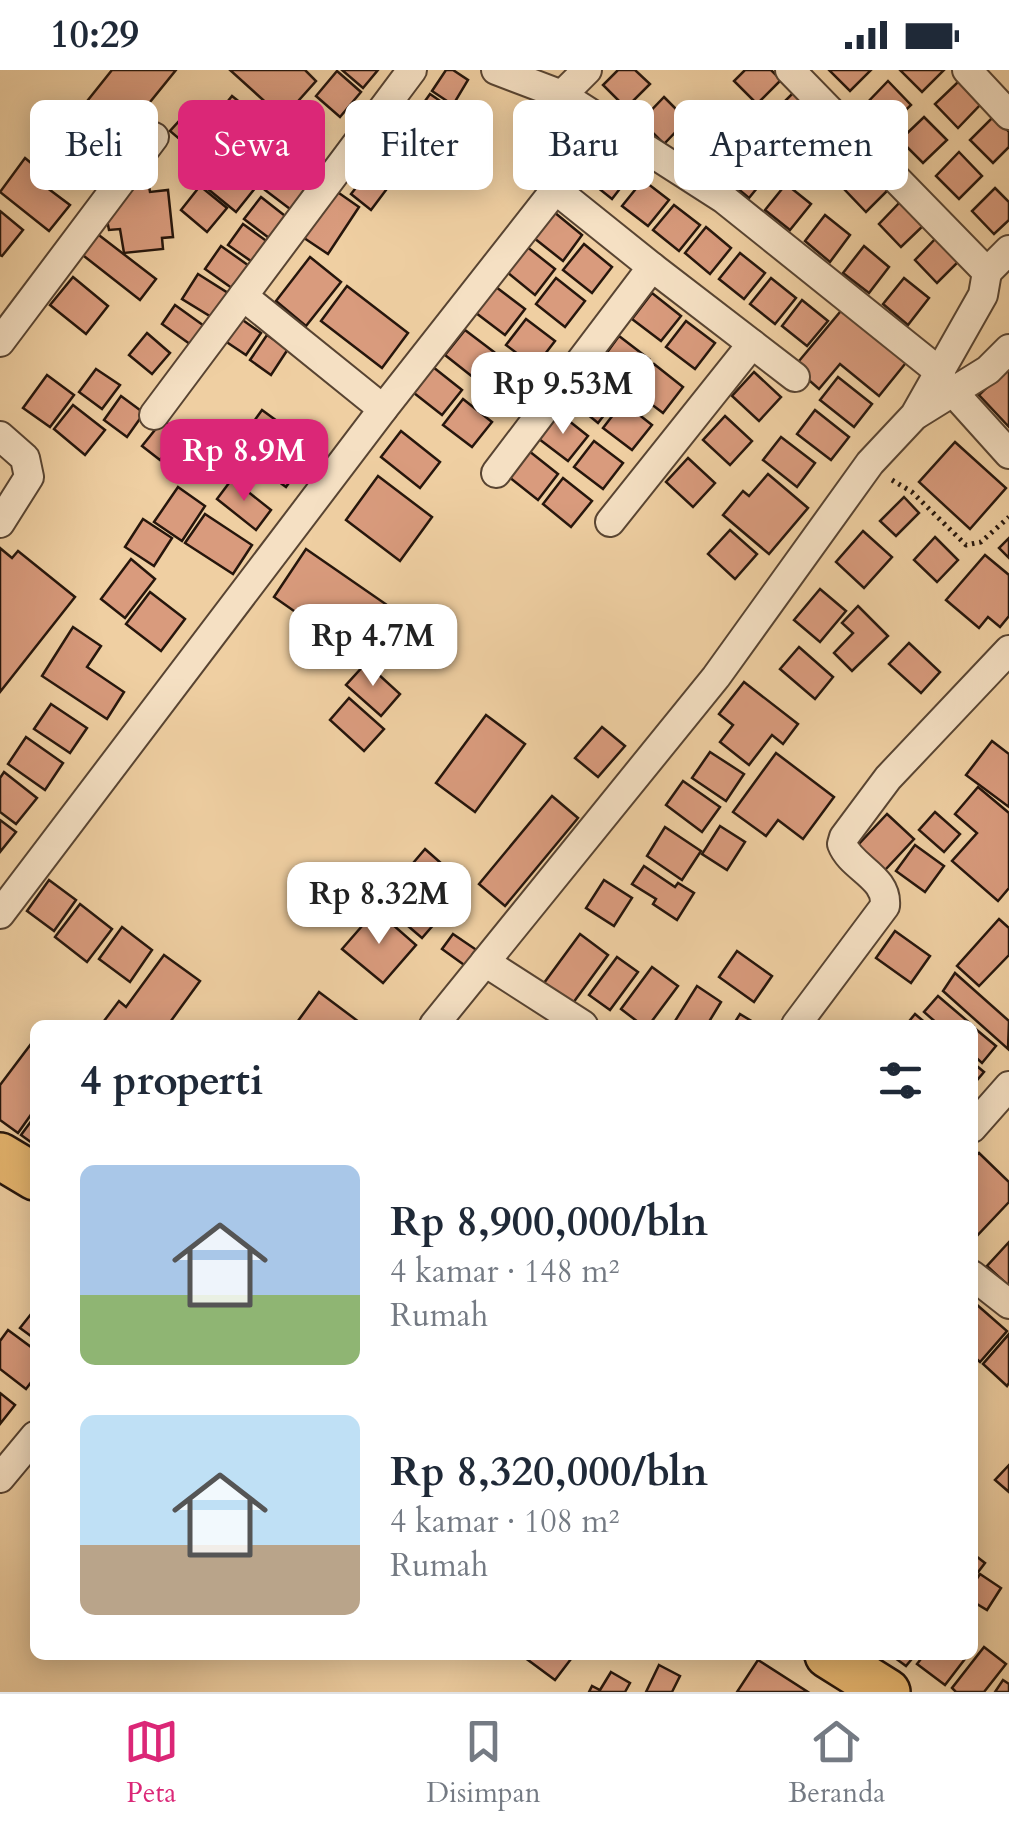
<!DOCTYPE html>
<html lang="id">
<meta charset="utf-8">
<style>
body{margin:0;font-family:Cardo,serif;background:#f6f6f7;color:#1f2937;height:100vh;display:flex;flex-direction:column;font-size:38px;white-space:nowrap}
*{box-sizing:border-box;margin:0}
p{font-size:32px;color:#747a83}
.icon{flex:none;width:55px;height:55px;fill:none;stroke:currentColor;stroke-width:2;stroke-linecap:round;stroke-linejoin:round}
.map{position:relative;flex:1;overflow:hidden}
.sheet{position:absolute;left:30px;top:950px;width:948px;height:640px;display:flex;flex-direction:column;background:#fff;border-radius:15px;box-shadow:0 5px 25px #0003}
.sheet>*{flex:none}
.top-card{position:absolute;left:30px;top:30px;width:950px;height:90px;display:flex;gap:20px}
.price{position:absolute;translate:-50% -85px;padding:0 22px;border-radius:20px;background:#fff;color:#222;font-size:32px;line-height:65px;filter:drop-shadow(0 2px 5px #0008)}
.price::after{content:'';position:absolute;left:50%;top:60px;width:30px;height:22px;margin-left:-15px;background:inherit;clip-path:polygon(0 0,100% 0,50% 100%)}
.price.active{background:#db2777;color:#fff}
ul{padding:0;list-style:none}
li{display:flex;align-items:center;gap:30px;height:250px;padding:0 50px}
li span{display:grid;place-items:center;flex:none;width:280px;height:200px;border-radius:15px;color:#555}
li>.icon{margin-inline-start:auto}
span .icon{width:120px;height:120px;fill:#fffc;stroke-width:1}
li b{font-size:42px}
h2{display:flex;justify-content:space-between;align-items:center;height:120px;padding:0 50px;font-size:42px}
.pill{padding:0 35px;border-radius:15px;background:#fff;box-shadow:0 5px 25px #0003;font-size:35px;line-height:90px}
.pill.active{background:#db2777;color:#fff}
.status{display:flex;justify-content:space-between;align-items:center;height:70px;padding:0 50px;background:#fff;direction:ltr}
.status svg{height:28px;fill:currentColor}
.tab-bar{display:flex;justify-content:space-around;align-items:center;height:140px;border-top:2px solid #e0e1e3;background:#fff;font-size:28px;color:#747a83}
.tab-bar a{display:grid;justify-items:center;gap:5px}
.tab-bar .active{color:#db2777}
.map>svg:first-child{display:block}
.building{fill:#d99b7d;stroke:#26160c;stroke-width:2.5}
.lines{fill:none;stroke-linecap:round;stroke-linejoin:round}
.minor-casing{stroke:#584432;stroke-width:32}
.trunk-casing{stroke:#26160c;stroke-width:50}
.path{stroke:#26160c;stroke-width:5;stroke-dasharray:2.5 5;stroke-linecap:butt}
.minor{stroke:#f5e0c3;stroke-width:28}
.trunk{stroke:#e8b871;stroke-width:45}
</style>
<div class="status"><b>10:29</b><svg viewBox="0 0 49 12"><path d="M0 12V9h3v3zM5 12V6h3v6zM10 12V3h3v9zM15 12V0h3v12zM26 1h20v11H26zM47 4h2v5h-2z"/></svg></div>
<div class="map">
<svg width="1009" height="1622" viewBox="0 0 1009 1622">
<rect width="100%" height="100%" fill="#efcfa2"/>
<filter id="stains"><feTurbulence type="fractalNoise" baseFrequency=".002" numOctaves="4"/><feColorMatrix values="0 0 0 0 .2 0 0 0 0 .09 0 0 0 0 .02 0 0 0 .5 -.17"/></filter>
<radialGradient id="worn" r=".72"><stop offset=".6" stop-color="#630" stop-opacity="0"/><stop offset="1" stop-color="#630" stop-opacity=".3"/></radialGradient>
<g class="building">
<path d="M 112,0 L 176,0 L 86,111 L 48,80 Z"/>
<path d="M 230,0 L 305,0 L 316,11 L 283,48 Z"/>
<path d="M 342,0 L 378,0 L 363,18 Z"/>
<path d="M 446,0 L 453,0 L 468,10 L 453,35 L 432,21 Z"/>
<path d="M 618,0 L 635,0 L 650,14 L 626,38 L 603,15 Z"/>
<path d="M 745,0 L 771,0 L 781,10 L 757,34 L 734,11 Z"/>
<path d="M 829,0 L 871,0 L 850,21 Z"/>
<path d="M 900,0 L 944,0 L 922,22 Z"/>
<path d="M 337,1 L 361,22 L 340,47 L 316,26 Z"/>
<path d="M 888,11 L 911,35 L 887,58 L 865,35 Z"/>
<path d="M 959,11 L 981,34 L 958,58 L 935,34 Z"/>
<path d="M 794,22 L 817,46 L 793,69 L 770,46 Z"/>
<path d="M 430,24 L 449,37 L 432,62 L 413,48 Z"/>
<path d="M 232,26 L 291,73 L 236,142 L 203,115 L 237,72 L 211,52 Z"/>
<path d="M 664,27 L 687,50 L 664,74 L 641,51 Z"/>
<path d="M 714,38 L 736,61 L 713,85 L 690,62 Z"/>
<path d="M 190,39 L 222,66 L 203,89 L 170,61 Z"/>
<path d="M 994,46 L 1009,62 L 1009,77 L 993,93 L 970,70 Z"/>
<path d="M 924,47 L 947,70 L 923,93 L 900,70 Z"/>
<path d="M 408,51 L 429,69 L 413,90 L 390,72 Z"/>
<path d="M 831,59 L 854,82 L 830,106 L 808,83 Z"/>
<path d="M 745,82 L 770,102 L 749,128 L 724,107 Z"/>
<path d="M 959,82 L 982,106 L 959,129 L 936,106 Z"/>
<path d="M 607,83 L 632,103 L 612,129 L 587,109 Z"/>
<path d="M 25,88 L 48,107 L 42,114 L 70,135 L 49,161 L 0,122 Z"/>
<path d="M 867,95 L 890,118 L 866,142 L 844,119 Z"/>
<path d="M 282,97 L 310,119 L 294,142 L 265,120 Z"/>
<path d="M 366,105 L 386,120 L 371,140 L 351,124 Z"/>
<path d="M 148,110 L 150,122 L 168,120 L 173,167 L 162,168 L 163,179 L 124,183 L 120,159 L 109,160 L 106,145 L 114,143 L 113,127 L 126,113 Z"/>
<path d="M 643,110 L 669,130 L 648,156 L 622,136 Z"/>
<path d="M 786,114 L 811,134 L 790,160 L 765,140 Z"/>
<path d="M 200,116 L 227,138 L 207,162 L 181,140 Z"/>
<path d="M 995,118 L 1009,132 L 1009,150 L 994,164 L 972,141 Z"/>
<path d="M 336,121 L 359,137 L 328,184 L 304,168 Z"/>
<path d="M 261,127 L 289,149 L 273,171 L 244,149 Z"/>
<path d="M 902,130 L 925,154 L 901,177 L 879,154 Z"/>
<path d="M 674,135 L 700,155 L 679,181 L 653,160 Z"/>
<path d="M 0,141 L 23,160 L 2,186 L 0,185 Z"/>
<path d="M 554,142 L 582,165 L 563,191 L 534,168 Z"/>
<path d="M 825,145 L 850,165 L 830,192 L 805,171 Z"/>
<path d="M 243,154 L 272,175 L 258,196 L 228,175 Z"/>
<path d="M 706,157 L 731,178 L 710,204 L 685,183 Z"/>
<path d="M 91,159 L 156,209 L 140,230 L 75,179 Z"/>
<path d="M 938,166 L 961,189 L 937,213 L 915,190 Z"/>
<path d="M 584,174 L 612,197 L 592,223 L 563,200 Z"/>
<path d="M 221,176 L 252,198 L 236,221 L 205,199 Z"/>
<path d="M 526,176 L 555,199 L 535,225 L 507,202 Z"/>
<path d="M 864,176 L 889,197 L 869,223 L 843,203 Z"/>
<path d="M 740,183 L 765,203 L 744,229 L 719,209 Z"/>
<path d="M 310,187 L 341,212 L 306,256 L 276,231 Z"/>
<path d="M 198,204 L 228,223 L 213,248 L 182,229 Z"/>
<path d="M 73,207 L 108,236 L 86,264 L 50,235 Z"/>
<path d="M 556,208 L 585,231 L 565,257 L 536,234 Z"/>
<path d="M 771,208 L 796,228 L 775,254 L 750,234 Z"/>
<path d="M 904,208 L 929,228 L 908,255 L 883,234 Z"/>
<path d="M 347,216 L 408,263 L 382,298 L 321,251 Z"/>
<path d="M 496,217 L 525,239 L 505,265 L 476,243 Z"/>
<path d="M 652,223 L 681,246 L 661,271 L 632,249 Z"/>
<path d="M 802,230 L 828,251 L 807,276 L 782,256 Z"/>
<path d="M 175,235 L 207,258 L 194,277 L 162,254 Z"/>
<path d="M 845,236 L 909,289 L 879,326 L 840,294 L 819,319 L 794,297 Z"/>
<path d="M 237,246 L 261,263 L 246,285 L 222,269 Z"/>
<path d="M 526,249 L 555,271 L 535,297 L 506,275 Z"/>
<path d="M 686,251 L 715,273 L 695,299 L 666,277 Z"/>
<path d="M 465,260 L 494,282 L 474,308 L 445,285 Z"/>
<path d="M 147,263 L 170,283 L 152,304 L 129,285 Z"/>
<path d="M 267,265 L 288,279 L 271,305 L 250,290 Z"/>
<path d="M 619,266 L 649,289 L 628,315 L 600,292 Z"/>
<path d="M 495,292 L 524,314 L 503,340 L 475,318 Z"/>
<path d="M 654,294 L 683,317 L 663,343 L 634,321 Z"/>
<path d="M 1009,296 L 1009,357 L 979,325 Z"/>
<path d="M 433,297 L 462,320 L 442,345 L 414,323 Z"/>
<path d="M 96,299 L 120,315 L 102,339 L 79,322 Z"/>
<path d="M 754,302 L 781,327 L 759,351 L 732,326 Z"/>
<path d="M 47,305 L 74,325 L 50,357 L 23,338 Z"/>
<path d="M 589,305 L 618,327 L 598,353 L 570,330 Z"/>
<path d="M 838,307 L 872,334 L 854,357 L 820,330 Z"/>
<path d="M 121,326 L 144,343 L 127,367 L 104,350 Z"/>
<path d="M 463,329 L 492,352 L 472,377 L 443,355 Z"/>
<path d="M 623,332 L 652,355 L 632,380 L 603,358 Z"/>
<path d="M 73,335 L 105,360 L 85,385 L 54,359 Z"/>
<path d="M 262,340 L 314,378 L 286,417 L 234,379 Z"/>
<path d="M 815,340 L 849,367 L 831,390 L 797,364 Z"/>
<path d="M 559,343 L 588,366 L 568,391 L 539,369 Z"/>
<path d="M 725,346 L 752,371 L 730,395 L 703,370 Z"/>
<path d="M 163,350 L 181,364 L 160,390 L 142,376 Z"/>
<path d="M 401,361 L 440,392 L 420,418 L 381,387 Z"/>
<path d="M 781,367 L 815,393 L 797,417 L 763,390 Z"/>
<path d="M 594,371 L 623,393 L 603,419 L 574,397 Z"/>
<path d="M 955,372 L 1006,418 L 970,459 L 919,412 Z"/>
<path d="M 529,381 L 558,404 L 538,430 L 509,407 Z"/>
<path d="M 688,388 L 715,413 L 693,437 L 666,412 Z"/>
<path d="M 768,404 L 808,438 L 769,484 L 723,445 L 743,421 L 749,426 Z"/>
<path d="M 378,406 L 432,447 L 400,491 L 346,450 Z"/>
<path d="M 563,408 L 592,431 L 571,457 L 543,434 Z"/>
<path d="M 232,409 L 271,440 L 256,460 L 217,429 Z"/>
<path d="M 178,417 L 205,436 L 182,471 L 154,452 Z"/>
<path d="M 904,427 L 919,443 L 896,466 L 880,451 Z"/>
<path d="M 205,444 L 252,475 L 233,504 L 185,473 Z"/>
<path d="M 143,449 L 172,468 L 154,496 L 125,477 Z"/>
<path d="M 730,460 L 757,484 L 735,509 L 708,484 Z"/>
<path d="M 863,461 L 892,487 L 864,518 L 836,492 Z"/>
<path d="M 935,467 L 958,490 L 937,512 L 914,490 Z"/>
<path d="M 1009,468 L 1009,488 L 999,478 Z"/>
<path d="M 0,478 L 12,488 L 18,481 L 75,527 L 0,622 Z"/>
<path d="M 306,479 L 387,535 L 354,583 L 274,527 Z"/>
<path d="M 985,485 L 1009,505 L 1009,546 L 1000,557 L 988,547 L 979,558 L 946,530 Z"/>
<path d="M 131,489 L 155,509 L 125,548 L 101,529 Z"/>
<path d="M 820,519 L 846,541 L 820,572 L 794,550 Z"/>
<path d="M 150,522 L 185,549 L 161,581 L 126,554 Z"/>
<path d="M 858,536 L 888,566 L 852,601 L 834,583 L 853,563 L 842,553 Z"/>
<path d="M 73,557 L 101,576 L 87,597 L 124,622 L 107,649 L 42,606 Z"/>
<path d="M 909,573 L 940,602 L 921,623 L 889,594 Z"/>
<path d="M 799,577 L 833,607 L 815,629 L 780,599 Z"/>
<path d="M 366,593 L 400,624 L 381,646 L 346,615 Z"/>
<path d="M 744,612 L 798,654 L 783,674 L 772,665 L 749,695 L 720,672 L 733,655 L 719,644 Z"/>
<path d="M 349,628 L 384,659 L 364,681 L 330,650 Z"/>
<path d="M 51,634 L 87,658 L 70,683 L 34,659 Z"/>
<path d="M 486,645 L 525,674 L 475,742 L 436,713 Z"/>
<path d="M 602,657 L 625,676 L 598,707 L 575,688 Z"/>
<path d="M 26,667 L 63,693 L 45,720 L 8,694 Z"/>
<path d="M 992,671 L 1009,684 L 1009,737 L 966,705 Z"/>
<path d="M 710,682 L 744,704 L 726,731 L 692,708 Z"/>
<path d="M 776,683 L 834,727 L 803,769 L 778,750 L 766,766 L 733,742 Z"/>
<path d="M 4,702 L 37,728 L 16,754 L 0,742 L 0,708 Z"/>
<path d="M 683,711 L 720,737 L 702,762 L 666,735 Z"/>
<path d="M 978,717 L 1009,743 L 1009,818 L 998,831 L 952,791 L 977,763 L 955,744 Z"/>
<path d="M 552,726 L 578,748 L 505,836 L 479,814 Z"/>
<path d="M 935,742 L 960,764 L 944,782 L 919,760 Z"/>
<path d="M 887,744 L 914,769 L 885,800 L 858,775 Z"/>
<path d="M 0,750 L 16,762 L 0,782 Z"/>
<path d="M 720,756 L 745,772 L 727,800 L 702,784 Z"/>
<path d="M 665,757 L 701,781 L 682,810 L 647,786 Z"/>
<path d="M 915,775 L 944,796 L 925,822 L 896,801 Z"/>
<path d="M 425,779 L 467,816 L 422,868 L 380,832 Z"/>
<path d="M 644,796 L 675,817 L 678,813 L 694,823 L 677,850 L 653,834 L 656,829 L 632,814 Z"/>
<path d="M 49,810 L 76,830 L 54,861 L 27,841 Z"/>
<path d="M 604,810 L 632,828 L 614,856 L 586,838 Z"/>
<path d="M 80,834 L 112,859 L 87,892 L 55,867 Z"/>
<path d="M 376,840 L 416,875 L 383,913 L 342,879 Z"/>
<path d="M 999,849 L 1009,858 L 1009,885 L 979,916 L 957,896 Z"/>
<path d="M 122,857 L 152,880 L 130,912 L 99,889 Z"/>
<path d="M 895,861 L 930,886 L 911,913 L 876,888 Z"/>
<path d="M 453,864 L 478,881 L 467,897 L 442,879 Z"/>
<path d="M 580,864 L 608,885 L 573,933 L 544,913 Z"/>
<path d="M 737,881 L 772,906 L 754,932 L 719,907 Z"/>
<path d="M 164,885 L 200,911 L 168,955 L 101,955 L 119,931 L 126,937 Z"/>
<path d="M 617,887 L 638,902 L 610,940 L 589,925 Z"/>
<path d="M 652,897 L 678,916 L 649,955 L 642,955 L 621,939 Z"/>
<path d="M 955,903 L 1009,951 L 1008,979 L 943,921 Z"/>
<path d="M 697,916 L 721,932 L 707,955 L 682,955 L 675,951 Z"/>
<path d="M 319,922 L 359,952 L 357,955 L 295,955 Z"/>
<path d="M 938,926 L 972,955 L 939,955 L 924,942 Z"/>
<path d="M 740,944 L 758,955 L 733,955 Z"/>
<path d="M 915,944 L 928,955 L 906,955 Z"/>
<path d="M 972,956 L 996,976 L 982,993 L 972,984 Z"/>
<path d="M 34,970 L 35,1039 L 18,1063 L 0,1050 L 0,1015 Z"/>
<path d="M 972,992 L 984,1002 L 972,1016 Z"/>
<path d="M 35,1046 L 35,1075 L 21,1065 Z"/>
<path d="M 979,1083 L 1009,1112 L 1009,1132 L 972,1171 L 972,1089 Z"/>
<path d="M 1009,1172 L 1009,1216 L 987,1196 Z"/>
<path d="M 976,1234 L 1007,1261 L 980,1292 L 972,1285 L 972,1238 Z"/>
<path d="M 35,1239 L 35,1269 L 20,1258 Z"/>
<path d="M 8,1260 L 35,1280 L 35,1307 L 26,1319 L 0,1299 L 0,1271 Z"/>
<path d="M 1009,1264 L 1009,1313 L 1007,1316 L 983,1294 Z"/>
<path d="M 0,1323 L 15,1335 L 0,1354 Z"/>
<path d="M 1009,1395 L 1009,1422 L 995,1410 Z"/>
<path d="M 972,1483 L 985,1493 L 972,1510 Z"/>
<path d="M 980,1504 L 1001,1518 L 987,1540 L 972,1531 L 972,1516 Z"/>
<path d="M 984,1577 L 1006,1594 L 984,1622 L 956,1622 L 952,1618 Z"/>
<path d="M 526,1585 L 574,1585 L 555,1610 L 524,1587 Z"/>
<path d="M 891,1585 L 915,1585 L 906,1596 Z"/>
<path d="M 924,1585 L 968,1585 L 945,1615 L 917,1594 Z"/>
<path d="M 758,1590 L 808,1622 L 737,1622 Z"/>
<path d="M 659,1595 L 680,1606 L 672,1622 L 646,1622 Z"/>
<path d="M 611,1602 L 630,1613 L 625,1622 L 589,1622 L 592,1616 L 600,1620 Z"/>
<path d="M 1003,1610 L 1009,1614 L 1009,1622 L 995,1622 Z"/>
</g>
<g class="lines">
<defs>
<g id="minor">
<path d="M 496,0 L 562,25 L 724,129 L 941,303"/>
<path d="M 967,0 L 1009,45"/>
<path d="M 562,25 L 587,0"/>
<path d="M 652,197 L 795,307"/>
<path d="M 987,202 L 1009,180"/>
<path d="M 243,226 L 383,339"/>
<path d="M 0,272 L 154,67"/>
<path d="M 955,324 L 1009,384"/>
<path d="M 917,344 L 988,300 L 1009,279"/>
<path d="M 154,345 L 412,0"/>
<path d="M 0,366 L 25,388 L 29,407 L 0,453"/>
<path d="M 496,403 L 652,197 L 556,120"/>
<path d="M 610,452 L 752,274"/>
<path d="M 0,844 L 383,339 L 592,73"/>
<path d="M 485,892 L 583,955"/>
<path d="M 434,955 L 716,607 L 870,393 L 915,345 L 983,225 L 987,202 L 790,0"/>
<path d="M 796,955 L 885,836 C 888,807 851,798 842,774 L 844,767 L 888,708 L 1009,580"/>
<path d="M 972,1058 L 1009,1016"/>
<path d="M 972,1205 L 1009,1234"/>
<path d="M 0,1408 L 35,1366"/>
</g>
<g id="trunk">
<path d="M 0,1086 L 35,1107"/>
<path d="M 828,1585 L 887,1622"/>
</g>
</defs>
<use href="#minor" class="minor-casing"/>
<use href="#trunk" class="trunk-casing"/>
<path class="path" d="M 892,410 L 912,422 L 966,475 L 981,472 L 1009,447"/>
<use href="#minor" class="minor"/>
<use href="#trunk" class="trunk"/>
</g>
<rect width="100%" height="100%" filter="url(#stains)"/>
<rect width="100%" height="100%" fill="url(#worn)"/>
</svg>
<b class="price" style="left:563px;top:367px">Rp 9.53M</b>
<b class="price active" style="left:244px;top:434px">Rp 8.9M</b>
<b class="price" style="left:373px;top:619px">Rp 4.7M</b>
<b class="price" style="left:379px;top:877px">Rp 8.32M</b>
<div class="top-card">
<a class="pill">Beli</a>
<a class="pill active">Sewa</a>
<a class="pill">Filter</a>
<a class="pill">Baru</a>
<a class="pill">Apartemen</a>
</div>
<section class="sheet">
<h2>4 properti<svg class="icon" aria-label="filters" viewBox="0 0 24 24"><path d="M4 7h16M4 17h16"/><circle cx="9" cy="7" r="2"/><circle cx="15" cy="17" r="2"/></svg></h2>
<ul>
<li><span style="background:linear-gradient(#a9c7e8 65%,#8fb573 0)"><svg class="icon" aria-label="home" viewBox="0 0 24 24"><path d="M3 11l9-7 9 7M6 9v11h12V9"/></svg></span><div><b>Rp 8,900,000/bln</b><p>4 kamar · 148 m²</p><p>Rumah</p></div></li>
<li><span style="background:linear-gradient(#bfe0f5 65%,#b9a48a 0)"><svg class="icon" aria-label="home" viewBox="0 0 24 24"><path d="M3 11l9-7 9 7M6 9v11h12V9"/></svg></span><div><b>Rp 8,320,000/bln</b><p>4 kamar · 108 m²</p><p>Rumah</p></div></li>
</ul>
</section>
</div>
<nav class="tab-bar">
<a class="active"><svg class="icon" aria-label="map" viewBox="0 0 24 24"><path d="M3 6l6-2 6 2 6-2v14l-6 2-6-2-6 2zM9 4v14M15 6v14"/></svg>Peta</a>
<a><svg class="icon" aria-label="saved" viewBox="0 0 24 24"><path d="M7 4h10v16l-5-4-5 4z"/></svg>Disimpan</a>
<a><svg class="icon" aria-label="home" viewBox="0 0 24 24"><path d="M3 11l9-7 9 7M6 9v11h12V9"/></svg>Beranda</a>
</nav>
